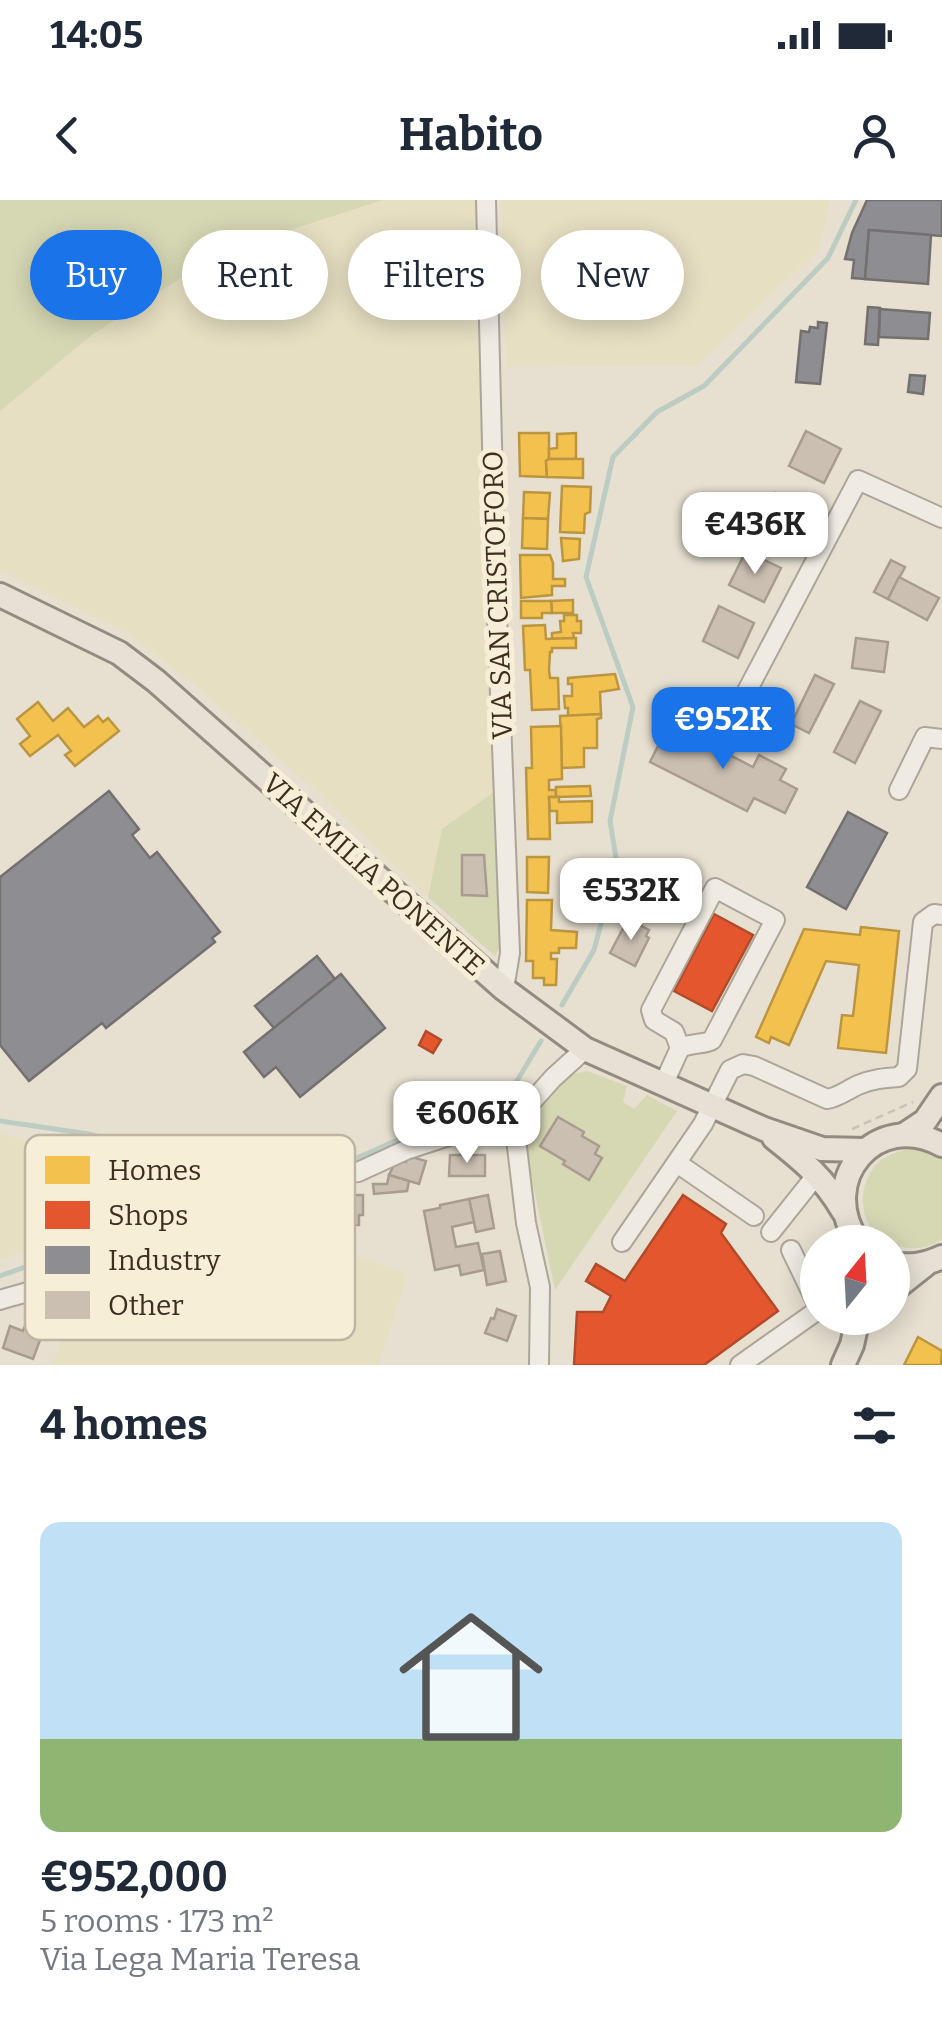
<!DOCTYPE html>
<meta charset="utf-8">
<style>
body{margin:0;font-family:Bitter,serif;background:#f6f6f7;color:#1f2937;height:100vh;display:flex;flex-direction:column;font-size:38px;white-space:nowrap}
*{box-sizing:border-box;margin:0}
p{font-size:32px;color:#747a83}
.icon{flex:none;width:55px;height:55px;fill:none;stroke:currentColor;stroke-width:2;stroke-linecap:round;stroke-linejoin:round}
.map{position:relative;height:1165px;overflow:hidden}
.panel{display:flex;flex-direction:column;background:#fff;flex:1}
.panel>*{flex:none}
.banner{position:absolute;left:30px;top:30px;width:882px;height:90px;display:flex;gap:20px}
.needle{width:65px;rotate:18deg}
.buttons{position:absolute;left:800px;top:1025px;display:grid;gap:20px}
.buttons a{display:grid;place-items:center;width:110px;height:110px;border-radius:50%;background:#fff;box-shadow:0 5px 25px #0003;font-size:50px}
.price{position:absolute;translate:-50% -85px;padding:0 22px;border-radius:20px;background:#fff;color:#222;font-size:32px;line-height:65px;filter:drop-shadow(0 2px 5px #0008)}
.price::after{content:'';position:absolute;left:50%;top:60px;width:30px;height:22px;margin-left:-15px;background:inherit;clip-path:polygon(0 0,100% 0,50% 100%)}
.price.current{background:#1a73e8;color:#fff}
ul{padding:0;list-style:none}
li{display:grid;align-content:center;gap:20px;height:530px;padding:0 40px}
li span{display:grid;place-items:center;height:310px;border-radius:20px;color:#555}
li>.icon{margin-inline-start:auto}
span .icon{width:180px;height:180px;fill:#fffc;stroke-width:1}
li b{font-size:42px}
h2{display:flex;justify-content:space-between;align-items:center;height:120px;padding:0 40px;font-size:42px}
.chip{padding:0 35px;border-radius:45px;background:#fff;box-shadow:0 5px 25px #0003;font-size:35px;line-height:90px}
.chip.current{background:#1a73e8;color:#fff}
.status{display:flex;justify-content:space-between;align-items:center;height:70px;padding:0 50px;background:#fff;direction:ltr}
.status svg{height:28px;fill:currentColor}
header{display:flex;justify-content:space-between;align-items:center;height:130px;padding:0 40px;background:#fff;font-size:45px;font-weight:700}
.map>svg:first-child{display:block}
.farmland{fill:#e6dfc2}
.green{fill:#d6d7b3}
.homes{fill:#f2c14e;stroke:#bc9540;stroke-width:2.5}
.shops{fill:#e4572e;stroke:#b24b2a;stroke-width:2.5}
.industry{fill:#8d8d92;stroke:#757070;stroke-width:2.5}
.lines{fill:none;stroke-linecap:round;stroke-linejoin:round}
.stream{stroke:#bcccc2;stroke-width:5}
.canal{stroke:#bcccc2;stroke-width:18}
.building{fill:#cbbfb2;stroke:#a89c90;stroke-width:2.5}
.minor-casing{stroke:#ada599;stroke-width:22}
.major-casing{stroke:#928b80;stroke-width:28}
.path{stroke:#c8c2b9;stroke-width:2.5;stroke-dasharray:8 5;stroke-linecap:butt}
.minor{stroke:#efebe3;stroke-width:18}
.major{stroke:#e6e1d4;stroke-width:22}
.labels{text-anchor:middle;stroke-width:10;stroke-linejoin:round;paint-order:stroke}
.street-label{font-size:28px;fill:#3d2e20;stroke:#f7eed8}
.key{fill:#f7eed8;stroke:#bfb4a1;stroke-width:2.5}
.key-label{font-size:28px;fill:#3d2e20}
</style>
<div class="status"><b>14:05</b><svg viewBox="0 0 49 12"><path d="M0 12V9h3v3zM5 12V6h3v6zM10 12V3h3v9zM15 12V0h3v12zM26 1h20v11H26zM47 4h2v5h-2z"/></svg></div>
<header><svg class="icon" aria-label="back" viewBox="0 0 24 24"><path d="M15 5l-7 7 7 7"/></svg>Habito<svg class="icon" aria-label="person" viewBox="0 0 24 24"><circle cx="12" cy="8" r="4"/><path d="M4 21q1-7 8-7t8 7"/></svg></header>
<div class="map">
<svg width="942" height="1165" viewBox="0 0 942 1165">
<rect width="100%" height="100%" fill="#e7e0d1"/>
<g class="farmland">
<path d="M 383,0 L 479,0 L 487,405 L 497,590 L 442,630 L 428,697 L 311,587 L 190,481 L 126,432 L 0,371 L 0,211 L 93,134 L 222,52 Z"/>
<path d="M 501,0 L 831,0 L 819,50 L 696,166 L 506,167 Z"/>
<path d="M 0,934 L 136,968 L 136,977 L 80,995 L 41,1048 L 0,1059 Z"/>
<path d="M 200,1001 L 408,1074 L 379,1165 L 52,1165 L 83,1077 L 105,1043 L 125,1028 Z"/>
</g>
<g class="green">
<path d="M 0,0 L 383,0 L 222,52 L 93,134 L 0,211 Z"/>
<path d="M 497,590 L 501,745 L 495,756 L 428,697 L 442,629 Z"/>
<path d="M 587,871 L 627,886 L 623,902 L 634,909 L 647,895 L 677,911 L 555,1090 L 525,946 L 529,924 L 569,875 Z"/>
<path d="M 909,949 L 926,951 L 942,959 L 942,1039 C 926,1050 911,1050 893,1045 L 892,1042 C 858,1033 854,985 879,962 C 888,954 898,952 909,949 Z"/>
</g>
<g class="homes">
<path d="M 519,233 L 549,233 L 549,261 L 546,261 L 547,277 L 520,276 Z"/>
<path d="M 576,233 L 576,259 L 549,259 L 549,249 L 557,248 L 557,234 Z"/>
<path d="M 549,259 L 583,259 L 583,278 L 547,277 L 546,261 Z"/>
<path d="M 562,286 L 591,287 L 590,312 L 585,314 L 584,333 L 560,332 Z"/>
<path d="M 524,292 L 550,293 L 548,319 L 523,318 Z"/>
<path d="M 523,318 L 548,319 L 547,349 L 522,348 Z"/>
<path d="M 561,338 L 580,339 L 579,359 L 563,361 Z"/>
<path d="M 520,355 L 550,355 L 553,363 L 553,379 L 565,379 L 565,386 L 552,386 L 552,395 L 521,398 Z"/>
<path d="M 573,400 L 573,413 L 552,413 L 551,401 Z"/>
<path d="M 521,401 L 551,401 L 552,413 L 542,413 L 542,418 L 521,418 Z"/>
<path d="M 564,415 L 577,415 L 577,421 L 581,421 L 581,433 L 573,433 L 574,438 L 552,439 L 552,433 L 561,432 L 560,421 L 564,421 Z"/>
<path d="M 545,425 L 546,439 L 576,438 L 576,448 L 552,448 L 552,452 L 550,452 L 549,470 L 550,478 L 558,478 L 559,509 L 532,510 L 530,470 L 525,470 L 523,426 Z"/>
<path d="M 615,474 L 619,489 L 600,492 L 601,514 L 568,516 L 568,508 L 565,508 L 564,496 L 572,496 L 572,484 L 568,484 L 568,478 Z"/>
<path d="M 38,502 L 53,521 L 68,508 L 84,527 L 98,516 L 103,522 L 108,518 L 119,531 L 75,566 L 65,555 L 71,551 L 58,535 L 30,556 L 20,544 L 30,536 L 17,519 Z"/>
<path d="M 601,514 L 601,518 L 597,519 L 597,548 L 584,548 L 584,567 L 562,568 L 560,516 Z"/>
<path d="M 561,526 L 562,579 L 549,580 L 549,590 L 556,590 L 556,597 L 549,597 L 550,639 L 528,639 L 526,568 L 532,568 L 531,527 Z"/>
<path d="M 590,586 L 591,596 L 556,597 L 556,587 Z"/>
<path d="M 549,597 L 559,597 L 559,602 L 592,601 L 592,622 L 557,623 L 557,611 L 550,611 Z"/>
<path d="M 527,657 L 549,657 L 548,693 L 527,692 Z"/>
<path d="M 527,700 L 552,700 L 551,730 L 577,732 L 576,748 L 559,748 L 559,753 L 551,753 L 551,759 L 557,759 L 556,785 L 544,785 L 544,778 L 533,778 L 533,761 L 526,761 Z"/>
<path d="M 861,727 L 899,731 L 886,853 L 838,848 L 842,815 L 853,816 L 859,765 L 826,761 L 789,845 L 771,837 L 769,843 L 756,837 L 804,729 L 860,735 Z"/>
<path d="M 918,1137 L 942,1151 L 941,1165 L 904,1165 Z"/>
</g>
<g class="shops">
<path d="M 714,714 L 753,735 L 712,811 L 674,791 Z"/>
<path d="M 426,831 L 441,840 L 433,853 L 419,845 Z"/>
<path d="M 683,995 L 726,1024 L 721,1033 L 778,1111 L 704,1165 L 574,1165 L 577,1112 L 603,1112 L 611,1096 L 586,1081 L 596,1064 L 625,1081 Z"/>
</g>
<g class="industry">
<path d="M 867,0 L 942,0 L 942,36 L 869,30 L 865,79 L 852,78 L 854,60 L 845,59 L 852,33 Z"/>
<path d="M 869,30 L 931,35 L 928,84 L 865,79 Z"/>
<path d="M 868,107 L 880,108 L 878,145 L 865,144 Z"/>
<path d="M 880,109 L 930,113 L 928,139 L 879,137 Z"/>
<path d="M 818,122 L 827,123 L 820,184 L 796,182 L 801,131 L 809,132 L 810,127 L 818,128 Z"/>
<path d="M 910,175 L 925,176 L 923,194 L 908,192 Z"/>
<path d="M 109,591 L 139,629 L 132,635 L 150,658 L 157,652 L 220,732 L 212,738 L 215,742 L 106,828 L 102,823 L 29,881 L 0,845 L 0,677 Z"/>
<path d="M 848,612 L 887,633 L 846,709 L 807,687 Z"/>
<path d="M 317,756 L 335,779 L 274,828 L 255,806 Z"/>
<path d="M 341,774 L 385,828 L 300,897 L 276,867 L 264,877 L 244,852 Z"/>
</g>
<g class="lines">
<g class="stream">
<path d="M 562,805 L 594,750 L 617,664 L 610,621 L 633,507 L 586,377 L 613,257 L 657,212 L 704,186 L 828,58 L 856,0"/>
<path d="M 0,921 L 89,934 L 185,962 L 212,958"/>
<path d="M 0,1076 L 53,1057 L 84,1010 L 117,991 L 224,957 L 294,970 L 348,962 L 512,889 L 541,841"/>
</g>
<path class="canal" d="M 494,897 L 496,909"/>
</g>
<g class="building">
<path d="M 806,231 L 841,249 L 824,283 L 789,266 Z"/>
<path d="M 775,293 L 811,310 L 794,345 L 759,327 Z"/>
<path d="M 746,351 L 781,368 L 764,402 L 729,385 Z"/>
<path d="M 891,360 L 905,367 L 888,399 L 874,392 Z"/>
<path d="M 899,377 L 939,398 L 927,420 L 888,399 Z"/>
<path d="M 719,406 L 754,423 L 738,458 L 703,441 Z"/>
<path d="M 856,438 L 888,442 L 884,472 L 852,468 Z"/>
<path d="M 815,475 L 834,484 L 809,533 L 791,524 Z"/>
<path d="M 860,501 L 881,511 L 855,563 L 834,552 Z"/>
<path d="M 669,524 L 753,567 L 759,555 L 786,569 L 780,580 L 797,589 L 785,613 L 754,598 L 747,611 L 650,562 Z"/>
<path d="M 462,655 L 484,655 L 487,696 L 462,695 Z"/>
<path d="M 633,671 L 647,678 L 640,692 L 652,698 L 647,708 L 628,698 L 633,688 L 626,685 Z"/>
<path d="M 659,679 L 676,687 L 669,702 L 652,694 Z"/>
<path d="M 628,719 L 649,730 L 646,736 L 649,738 L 635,766 L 610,753 Z"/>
<path d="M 558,917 L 584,932 L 582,936 L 599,946 L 595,954 L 602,958 L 589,980 L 563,964 L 565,961 L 540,946 Z"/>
<path d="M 450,955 L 485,955 L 485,976 L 449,976 Z"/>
<path d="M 408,956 L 426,961 L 419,984 L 389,975 L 397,959 L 406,962 Z"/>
<path d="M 389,975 L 409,981 L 407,991 L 374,994 L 373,984 L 387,984 Z"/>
<path d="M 346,995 L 363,995 L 363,1015 L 359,1015 L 359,1025 L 349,1025 L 349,1015 L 346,1015 Z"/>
<path d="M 488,995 L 494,1028 L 476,1032 L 469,999 Z"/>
<path d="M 469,999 L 474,1022 L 452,1027 L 456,1047 L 478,1043 L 484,1070 L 461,1075 L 459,1065 L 435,1070 L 424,1011 L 440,1008 L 440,1005 Z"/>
<path d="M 500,1051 L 506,1081 L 487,1085 L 482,1054 Z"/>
<path d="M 497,1109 L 516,1116 L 507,1141 L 485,1133 L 491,1118 L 494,1119 Z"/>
<path d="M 28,1118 L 46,1124 L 33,1159 L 3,1148 L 10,1126 L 23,1131 Z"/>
</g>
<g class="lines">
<defs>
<g id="minor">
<path d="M 486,0 L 495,365 L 510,753 L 504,789"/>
<path d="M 747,491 L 858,280 L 942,318"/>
<path d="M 899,590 L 925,537 L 942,539"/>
<path d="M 715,688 L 775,720 L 712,840 C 705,845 692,842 680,848 L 674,832 L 654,820 L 651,810 Z"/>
<path d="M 664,883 L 680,848"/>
<path d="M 677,963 L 754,1016"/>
<path d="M 771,1032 L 814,978"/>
<path d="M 622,1042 L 703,924 L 730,870 L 743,864 L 754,866 L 827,899 C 839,897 847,890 858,885 C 872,879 884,878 899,877 L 907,869 L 923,722 L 934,714 L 942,715"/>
<path d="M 791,1050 L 818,1106"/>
<path d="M 0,1100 C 29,1091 58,1087 78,1063 C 93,1046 92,1036 114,1022 L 224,975 L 282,981 L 316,979 L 358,972 L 406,950 L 455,934 L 514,922"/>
<path d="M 836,1118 L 857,1121"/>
<path d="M 539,1165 L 540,1087 L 526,1023 L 514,922 L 553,878 L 585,849"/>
<path d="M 740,1165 L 818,1110"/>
</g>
<g id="major">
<path d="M 0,395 L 119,453 L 156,481 L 504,789 L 585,849 L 764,929 L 822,949 L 866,950"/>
<path d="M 904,935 L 925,921 L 942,896"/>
<path d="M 774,938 C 803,961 824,978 843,1011"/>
<path d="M 858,1042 C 816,980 876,909 942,945"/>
<path d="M 892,1064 C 911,1067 925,1065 942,1057"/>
<path d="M 892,1091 L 925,1065"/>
<path d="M 843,1165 L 852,1145 L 858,1118"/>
</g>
</defs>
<use href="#minor" class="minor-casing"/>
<use href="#major" class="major-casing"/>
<path class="path" d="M 852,929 L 913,902"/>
<use href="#minor" class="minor"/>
<use href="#major" class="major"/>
</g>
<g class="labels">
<g class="street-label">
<text transform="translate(497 395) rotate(-92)" y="10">VIA SAN CRISTOFORO</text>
<text transform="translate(374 674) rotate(42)" y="10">VIA EMILIA PONENTE</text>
</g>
</g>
<rect x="25" y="935" width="330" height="205" rx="15" class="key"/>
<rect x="45" y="956" width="45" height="28" fill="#f2c14e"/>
<rect x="45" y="1001" width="45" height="28" fill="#e4572e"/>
<rect x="45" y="1046" width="45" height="28" fill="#8d8d92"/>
<rect x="45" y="1091" width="45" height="28" fill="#cbbfb2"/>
<g class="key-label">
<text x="108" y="980">Homes</text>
<text x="108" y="1025">Shops</text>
<text x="108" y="1070">Industry</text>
<text x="108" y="1115">Other</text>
</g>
</svg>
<div class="buttons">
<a><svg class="needle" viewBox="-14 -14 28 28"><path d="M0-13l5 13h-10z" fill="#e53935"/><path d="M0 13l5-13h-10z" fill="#747a83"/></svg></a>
</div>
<b class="price" style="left:755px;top:377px">€436K</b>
<b class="price current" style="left:723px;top:572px">€952K</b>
<b class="price" style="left:631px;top:743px">€532K</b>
<b class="price" style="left:467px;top:966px">€606K</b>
<div class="banner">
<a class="chip current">Buy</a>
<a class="chip">Rent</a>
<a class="chip">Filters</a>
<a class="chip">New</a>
</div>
</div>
<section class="panel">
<h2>4 homes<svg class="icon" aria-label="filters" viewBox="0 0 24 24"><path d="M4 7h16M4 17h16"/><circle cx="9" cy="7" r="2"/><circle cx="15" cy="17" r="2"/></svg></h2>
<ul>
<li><span style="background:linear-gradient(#bfe0f5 70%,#8fb573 0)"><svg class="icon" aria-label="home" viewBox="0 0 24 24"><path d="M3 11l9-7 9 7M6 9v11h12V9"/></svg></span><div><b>€952,000</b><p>5 rooms · 173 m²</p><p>Via Lega Maria Teresa</p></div></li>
</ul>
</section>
